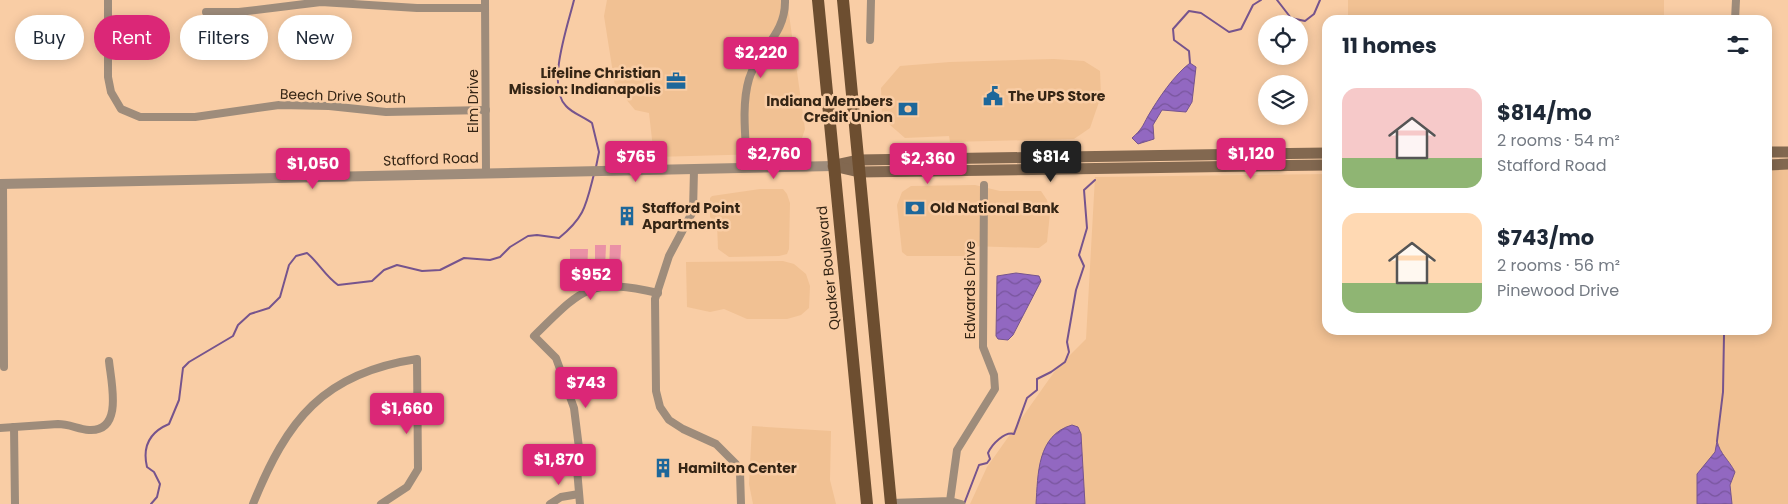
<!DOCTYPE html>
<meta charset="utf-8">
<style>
body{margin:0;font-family:Poppins,sans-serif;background:#f6f6f7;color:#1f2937;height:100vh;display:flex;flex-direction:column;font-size:19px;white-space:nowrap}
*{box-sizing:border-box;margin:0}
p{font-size:16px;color:#747a83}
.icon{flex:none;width:28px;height:28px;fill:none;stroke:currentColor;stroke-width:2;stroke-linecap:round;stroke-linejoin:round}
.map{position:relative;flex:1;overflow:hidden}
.side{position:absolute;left:1322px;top:15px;width:450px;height:320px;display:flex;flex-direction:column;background:#fff;border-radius:15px;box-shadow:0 2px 12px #0003}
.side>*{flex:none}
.banner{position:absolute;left:15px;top:15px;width:475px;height:45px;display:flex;gap:10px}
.tools{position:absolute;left:1258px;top:15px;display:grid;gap:10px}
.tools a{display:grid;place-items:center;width:50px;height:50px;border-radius:50%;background:#fff;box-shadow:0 2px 12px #0003;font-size:25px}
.price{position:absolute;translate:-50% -42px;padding:0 11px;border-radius:5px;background:#db2777;color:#fff;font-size:16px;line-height:32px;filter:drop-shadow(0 1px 2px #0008)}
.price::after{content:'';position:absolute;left:50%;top:30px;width:15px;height:11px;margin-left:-8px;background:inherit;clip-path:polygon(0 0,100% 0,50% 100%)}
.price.selected{background:#222;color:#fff}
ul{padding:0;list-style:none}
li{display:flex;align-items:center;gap:15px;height:125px;padding:0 20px}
li span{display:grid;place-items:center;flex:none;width:140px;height:100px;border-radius:15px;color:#555}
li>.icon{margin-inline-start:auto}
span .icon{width:60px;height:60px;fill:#fffc;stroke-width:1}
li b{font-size:21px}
h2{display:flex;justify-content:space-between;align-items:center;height:60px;padding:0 20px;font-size:21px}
.chip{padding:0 18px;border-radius:22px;background:#fff;box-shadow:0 2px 12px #0003;font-size:18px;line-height:45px}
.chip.selected{background:#db2777;color:#fff}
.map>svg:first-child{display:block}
.built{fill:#f1c193}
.pitch{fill:#ea91a6}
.water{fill:url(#water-waves);stroke:#76548d}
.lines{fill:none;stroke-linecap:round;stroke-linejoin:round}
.stream{stroke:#76548d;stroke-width:2}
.minor{stroke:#9e8c7b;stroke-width:8}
.tertiary{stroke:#9e8c7b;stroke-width:10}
.secondary{stroke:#826850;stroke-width:11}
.primary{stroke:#6d4e30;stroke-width:12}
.labels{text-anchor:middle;stroke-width:5;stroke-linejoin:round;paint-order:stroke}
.poi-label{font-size:14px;font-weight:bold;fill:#352515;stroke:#f9cda5;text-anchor:start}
.street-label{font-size:14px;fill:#352515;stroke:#f9cda5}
</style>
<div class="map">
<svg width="1788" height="504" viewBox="0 0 1788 504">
<defs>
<pattern id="water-waves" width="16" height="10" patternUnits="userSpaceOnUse" patternTransform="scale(1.25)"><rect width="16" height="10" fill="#9268c1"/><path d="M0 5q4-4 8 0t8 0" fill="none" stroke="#78559c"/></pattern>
</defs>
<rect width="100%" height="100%" fill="#f9cda5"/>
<g class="built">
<path d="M 607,0 L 787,0 L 805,129 L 797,153 L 654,157 L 649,113 L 635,110 L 615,86 L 604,16 Z"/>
<rect x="1348" y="0" width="316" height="20"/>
<path d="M 1054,59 L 1084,61 L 1100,71 L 1101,96 L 1090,128 L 1074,139 L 950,142 L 949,136 L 905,138 L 882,118 L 881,88 L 900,66 L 950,62 Z"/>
<path d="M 1768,169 L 1788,169 L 1788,504 L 970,504 L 987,467 L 1057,368 L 1086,339 L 1095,177 L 1327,174 L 1328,330 L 1768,330 Z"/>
<path d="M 975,185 L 1000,191 L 1041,191 L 1047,200 L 1050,213 L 1047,242 L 1039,248 L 967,246 L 967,256 L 907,256 L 902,252 L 897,205 L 902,192 L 911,186 Z"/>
<path d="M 760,189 L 783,189 L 787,194 L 790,203 L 789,249 L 787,254 L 779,256 L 729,257 L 718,249 L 717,224 L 710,217 L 710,198 L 712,196 Z"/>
<path d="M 783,261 L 794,264 L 806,274 L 810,286 L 809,308 L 801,315 L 787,319 L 747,319 L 724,309 L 710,312 L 687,307 L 686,262 Z"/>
<path d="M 752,426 L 831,431 L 830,480 L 836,504 L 753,504 L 749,484 Z"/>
</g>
<g class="pitch">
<path d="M 595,245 L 606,245 L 605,269 L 595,268 Z"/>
<path d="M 610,245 L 621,245 L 620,269 L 609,269 Z"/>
<path d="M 570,249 L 588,249 L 587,276 L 570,276 Z"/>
</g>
<g class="water">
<path d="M 1190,63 L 1196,67 L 1192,102 L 1186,112 L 1162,110 L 1153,125 L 1154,139 L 1138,144 L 1132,138 C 1142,129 1142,127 1148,116 C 1158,99 1174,75 1190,63 Z"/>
<path d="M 1016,273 L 1039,276 L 1041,281 L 1013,335 L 1008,340 L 998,339 L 996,336 L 997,276 Z"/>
<path d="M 1072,425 L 1078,427 L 1081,434 L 1085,504 L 1036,504 C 1038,474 1037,435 1072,425 Z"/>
<path d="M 1717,441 C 1720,454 1729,460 1735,472 L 1730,485 L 1732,504 L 1697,504 L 1697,474 L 1715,452 Z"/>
</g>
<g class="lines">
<g class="stream">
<path d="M 574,0 C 568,25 546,86 566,106 C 572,113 584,117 592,123 L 599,152 L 596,167"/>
<path d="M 1277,0 L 1291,18 L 1305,21 L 1314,14 L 1320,0"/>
<path d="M 1190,63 L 1189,51 L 1174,40 L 1173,29 L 1189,11 L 1201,13 L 1229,32 L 1241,29 L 1253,5 L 1261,0"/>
<path d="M 1717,441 L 1723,392 L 1724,335"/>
<path d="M 151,504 L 157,497 L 160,484 L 154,472 L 147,467 C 142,446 150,432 169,424 L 179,400 L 183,368 L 189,362 L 233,336 L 238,325 L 250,314 L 269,308 L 280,297 L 289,265 L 296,256 L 307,253 C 319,263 325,276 338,285 L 372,281 L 384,270 L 397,265 L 422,271 L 440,270 L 464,258 L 490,260 L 500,257 L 510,247 L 528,236 L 537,235 L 559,238 C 585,217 586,205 594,174"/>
<path d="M 964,504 L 979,465 L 987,463 L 990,459 L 988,453 C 992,444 1005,431 1014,434 L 1027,398 L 1037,390 L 1037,379 L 1051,372 L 1065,362 L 1069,352 L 1067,342 L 1076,290 L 1084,266 L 1079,255 L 1087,228 L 1084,190 L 1095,180"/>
</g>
<g class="minor">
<path d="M 108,0 L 108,77 L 111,92 L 121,109 L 140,117 L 195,117 L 279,105 L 329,106 L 386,112 L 486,110"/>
<path d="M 485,0 L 486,172"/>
<path d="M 206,12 L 239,12 L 321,2 L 417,8 L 485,8"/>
<path d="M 1735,20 L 1736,0"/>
<path d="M 870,40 L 871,0"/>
<path d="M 747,168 C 746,140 741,106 749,79 C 758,49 786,35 785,0"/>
<path d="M 694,170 L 693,211 L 669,256 L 655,299 L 656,391 L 660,407 L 669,420 L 683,429 L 716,444 L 736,464 L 740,472 L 741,504"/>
<path d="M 3,184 L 4,367"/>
<path d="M 14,427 L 15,504"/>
<path d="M 0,428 L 58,424 C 69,424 78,429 89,430 C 124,432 111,382 109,361"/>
<path d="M 950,501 L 961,504"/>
<path d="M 891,503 L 950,501 L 957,450 L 995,389 L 994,375 L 983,347 L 984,185"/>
<path d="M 253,504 C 287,420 323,373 417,359 L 418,469 L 407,487 L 381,504"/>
<path d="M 550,504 L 561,497 L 579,494"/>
<path d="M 580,504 L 577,469 L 579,448 L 574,408 L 556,358 L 534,336 C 582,289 589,277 658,293"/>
</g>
<path class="tertiary" d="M 0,184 L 833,166"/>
<g class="secondary">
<path d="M 1768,152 L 1788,152"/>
<path d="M 835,165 L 858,160 L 1328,153"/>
<path d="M 1768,165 L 1788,164"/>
<path d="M 833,166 L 859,172 L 1328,165"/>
</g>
<g class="primary">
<path d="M 818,0 L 867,504"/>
<path d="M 843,0 L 891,504"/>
</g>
</g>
<defs>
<symbol id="office-bare" viewBox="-9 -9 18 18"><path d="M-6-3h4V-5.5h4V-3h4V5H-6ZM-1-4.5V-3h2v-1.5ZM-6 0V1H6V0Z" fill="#1d679a" stroke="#f9cda5" stroke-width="2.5" paint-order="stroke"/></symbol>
<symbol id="civic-bare" viewBox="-9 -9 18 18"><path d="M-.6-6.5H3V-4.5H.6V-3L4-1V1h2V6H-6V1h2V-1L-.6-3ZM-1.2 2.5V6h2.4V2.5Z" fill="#1d679a" stroke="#f9cda5" stroke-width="2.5" paint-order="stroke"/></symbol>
<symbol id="bank-bare" viewBox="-9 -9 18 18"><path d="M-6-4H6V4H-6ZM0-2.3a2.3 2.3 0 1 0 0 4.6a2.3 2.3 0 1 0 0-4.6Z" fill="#1d679a" stroke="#f9cda5" stroke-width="2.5" paint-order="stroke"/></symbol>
<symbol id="building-bare" viewBox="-9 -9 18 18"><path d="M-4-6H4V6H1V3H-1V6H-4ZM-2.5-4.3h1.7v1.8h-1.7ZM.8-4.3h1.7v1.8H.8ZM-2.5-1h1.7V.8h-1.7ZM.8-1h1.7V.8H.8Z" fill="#1d679a" stroke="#f9cda5" stroke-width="2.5" paint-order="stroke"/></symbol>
</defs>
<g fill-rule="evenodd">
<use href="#office-bare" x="662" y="67" width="28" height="28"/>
<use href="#civic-bare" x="979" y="82" width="28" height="28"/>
<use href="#bank-bare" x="894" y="95" width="28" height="28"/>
<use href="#bank-bare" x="901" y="194" width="28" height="28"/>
<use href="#building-bare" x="613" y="202" width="28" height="28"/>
<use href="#building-bare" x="649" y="454" width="28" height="28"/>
</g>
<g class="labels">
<g class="poi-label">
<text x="661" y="78" text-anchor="end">Lifeline Christian<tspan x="661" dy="16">Mission: Indianapolis</tspan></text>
<text x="1008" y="101">The UPS Store</text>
<text x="893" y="106" text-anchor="end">Indiana Members<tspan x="893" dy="16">Credit Union</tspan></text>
<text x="642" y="213">Stafford Point<tspan x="642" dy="16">Apartments</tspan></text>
<text x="930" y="213">Old National Bank</text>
<text x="678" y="473">Hamilton Center</text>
</g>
<g class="street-label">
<text transform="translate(343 96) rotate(2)" y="5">Beech Drive South</text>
<text transform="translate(473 101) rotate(-90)" y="5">Elm Drive</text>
<text transform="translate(431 159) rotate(-2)" y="5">Stafford Road</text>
<text transform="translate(828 268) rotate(-96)" y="5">Quaker Boulevard</text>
<text transform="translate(970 290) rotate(-90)" y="5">Edwards Drive</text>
</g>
</g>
</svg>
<div class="tools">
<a><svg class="icon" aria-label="locate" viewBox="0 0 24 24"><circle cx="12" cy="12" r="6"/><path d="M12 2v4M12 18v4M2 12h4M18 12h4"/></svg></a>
<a><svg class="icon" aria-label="layers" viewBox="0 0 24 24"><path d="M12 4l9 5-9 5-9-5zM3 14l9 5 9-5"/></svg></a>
</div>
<b class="price" style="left:761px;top:79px">$2,220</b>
<b class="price" style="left:774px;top:180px">$2,760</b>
<b class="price" style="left:1251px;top:180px">$1,120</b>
<b class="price" style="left:636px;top:183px">$765</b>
<b class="price selected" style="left:1051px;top:183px">$814</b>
<b class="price" style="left:928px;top:185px">$2,360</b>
<b class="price" style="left:313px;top:190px">$1,050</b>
<b class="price" style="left:591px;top:301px">$952</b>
<b class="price" style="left:586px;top:409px">$743</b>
<b class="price" style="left:407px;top:435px">$1,660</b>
<b class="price" style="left:559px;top:486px">$1,870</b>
<div class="banner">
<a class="chip">Buy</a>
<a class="chip selected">Rent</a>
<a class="chip">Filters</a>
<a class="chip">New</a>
</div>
<section class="side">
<h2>11 homes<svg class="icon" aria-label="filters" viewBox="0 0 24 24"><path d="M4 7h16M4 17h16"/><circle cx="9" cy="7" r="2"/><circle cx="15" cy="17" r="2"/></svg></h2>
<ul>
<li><span style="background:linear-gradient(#f6c9c9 70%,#8fb573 0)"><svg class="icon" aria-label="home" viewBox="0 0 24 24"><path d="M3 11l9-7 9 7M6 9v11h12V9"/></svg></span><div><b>$814/mo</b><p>2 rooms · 54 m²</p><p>Stafford Road</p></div></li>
<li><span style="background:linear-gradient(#ffd9b3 70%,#8fb573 0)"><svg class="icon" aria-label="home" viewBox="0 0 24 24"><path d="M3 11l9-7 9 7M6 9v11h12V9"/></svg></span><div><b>$743/mo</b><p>2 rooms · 56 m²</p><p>Pinewood Drive</p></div></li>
</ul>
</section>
</div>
